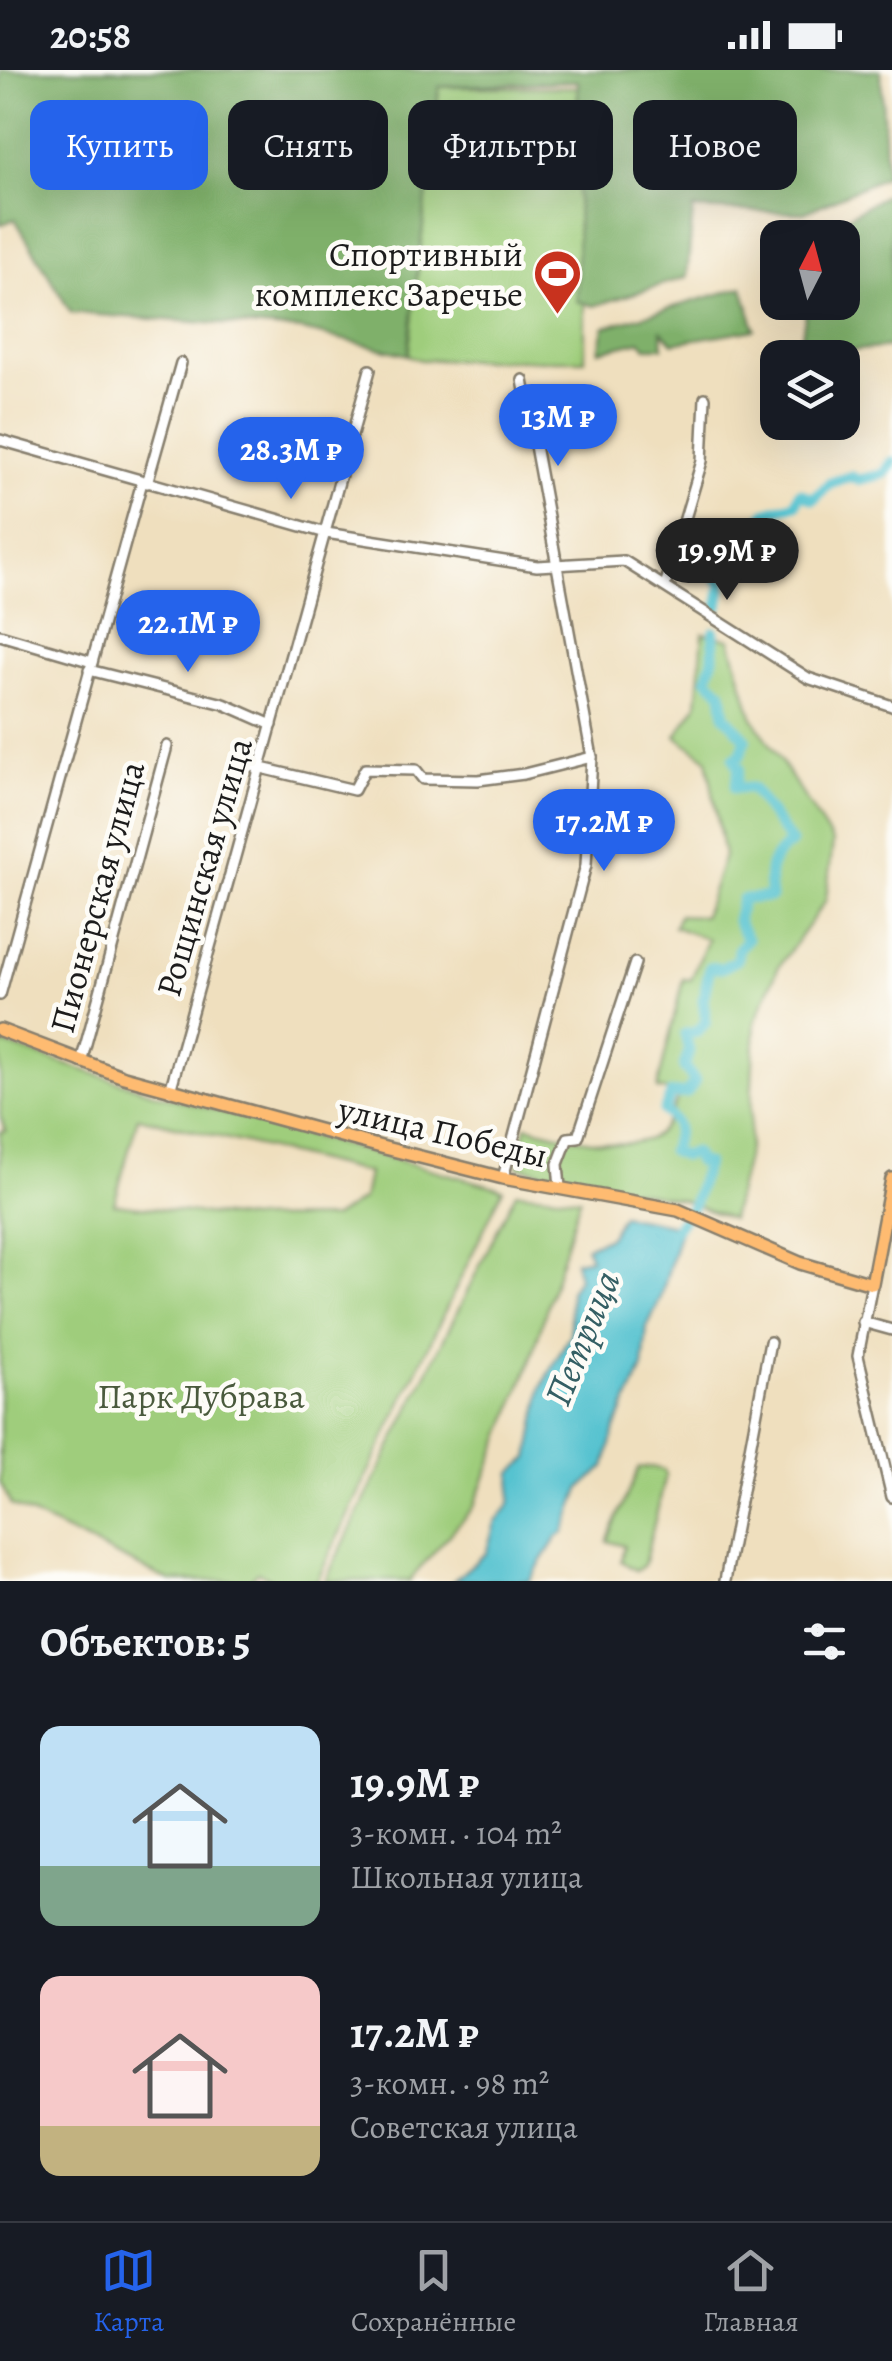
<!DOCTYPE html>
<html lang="ru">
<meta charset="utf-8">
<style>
body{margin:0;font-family:Alegreya,serif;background:#20242c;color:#f1f3f6;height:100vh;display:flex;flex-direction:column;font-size:38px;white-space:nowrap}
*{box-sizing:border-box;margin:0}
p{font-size:32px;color:#9ea1a6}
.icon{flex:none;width:55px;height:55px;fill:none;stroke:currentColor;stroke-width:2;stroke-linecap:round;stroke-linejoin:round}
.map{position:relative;height:1511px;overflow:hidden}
.sheet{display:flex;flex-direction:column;background:#171b24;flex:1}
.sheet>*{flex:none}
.top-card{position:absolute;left:30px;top:30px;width:832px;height:90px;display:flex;gap:20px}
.needle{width:65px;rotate:6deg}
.buttons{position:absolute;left:760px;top:150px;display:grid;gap:20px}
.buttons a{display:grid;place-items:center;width:100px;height:100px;border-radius:20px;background:#171b24;box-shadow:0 10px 40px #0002;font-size:50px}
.price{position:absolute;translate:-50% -85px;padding:0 22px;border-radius:35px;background:#2563eb;color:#fff;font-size:32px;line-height:65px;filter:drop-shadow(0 2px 5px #0008)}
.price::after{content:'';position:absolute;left:50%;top:60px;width:30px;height:22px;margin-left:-15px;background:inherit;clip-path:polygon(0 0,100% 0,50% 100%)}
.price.on{background:#222;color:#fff}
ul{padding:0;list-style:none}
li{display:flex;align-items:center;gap:30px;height:250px;padding:0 40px}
li span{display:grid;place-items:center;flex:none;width:280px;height:200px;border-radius:20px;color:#555}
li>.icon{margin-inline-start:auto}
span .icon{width:120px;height:120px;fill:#fffc;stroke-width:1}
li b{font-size:42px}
h2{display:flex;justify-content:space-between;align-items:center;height:120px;padding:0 40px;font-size:42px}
.pill{padding:0 35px;border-radius:20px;background:#171b24;box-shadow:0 10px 40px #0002;font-size:35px;line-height:90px}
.pill.on{background:#2563eb;color:#fff}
.status{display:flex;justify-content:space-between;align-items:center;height:70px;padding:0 50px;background:#171b24;direction:ltr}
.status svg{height:28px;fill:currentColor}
.tab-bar{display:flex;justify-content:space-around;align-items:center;height:140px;border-top:2px solid #363941;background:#171b24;font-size:28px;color:#9ea1a6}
.tab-bar a{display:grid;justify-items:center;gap:5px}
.tab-bar .on{color:#2563eb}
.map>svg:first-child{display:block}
.green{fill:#9fcd7b;stroke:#5e744c;stroke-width:2.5;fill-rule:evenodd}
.forest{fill:#7fb06b;stroke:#4e6644;stroke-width:2.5}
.water{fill:#57c3d0;stroke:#3a7076;stroke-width:2.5}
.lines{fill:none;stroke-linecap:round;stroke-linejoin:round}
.river{stroke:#57c3d0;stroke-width:11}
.minor-casing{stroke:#867e6d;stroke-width:14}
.major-casing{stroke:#867e6d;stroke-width:16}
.minor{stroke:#fff;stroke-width:9}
.major{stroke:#febb71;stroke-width:11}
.labels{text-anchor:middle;stroke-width:9;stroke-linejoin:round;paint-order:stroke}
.poi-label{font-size:35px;fill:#1c1c1c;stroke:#fdfcf7;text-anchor:end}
.street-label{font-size:35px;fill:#1c1c1c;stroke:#fdfcf7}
.park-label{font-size:35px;fill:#4a5a3d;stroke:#fdfcf7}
.water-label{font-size:38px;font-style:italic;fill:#345f64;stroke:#fdfcf7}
</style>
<div class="status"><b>20:58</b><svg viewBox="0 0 49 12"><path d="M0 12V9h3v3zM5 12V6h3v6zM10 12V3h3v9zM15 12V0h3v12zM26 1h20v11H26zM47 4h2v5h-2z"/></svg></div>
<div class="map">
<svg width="892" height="1511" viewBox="0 0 892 1511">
<rect width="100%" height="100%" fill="#fdfcf7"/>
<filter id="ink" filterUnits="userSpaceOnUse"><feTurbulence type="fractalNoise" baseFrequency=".01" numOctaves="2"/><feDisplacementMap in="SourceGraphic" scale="20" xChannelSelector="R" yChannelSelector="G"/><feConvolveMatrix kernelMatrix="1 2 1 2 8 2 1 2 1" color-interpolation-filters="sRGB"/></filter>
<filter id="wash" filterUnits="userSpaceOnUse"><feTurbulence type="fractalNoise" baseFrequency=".0048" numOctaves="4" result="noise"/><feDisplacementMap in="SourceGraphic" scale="40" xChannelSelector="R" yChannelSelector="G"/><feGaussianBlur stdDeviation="2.25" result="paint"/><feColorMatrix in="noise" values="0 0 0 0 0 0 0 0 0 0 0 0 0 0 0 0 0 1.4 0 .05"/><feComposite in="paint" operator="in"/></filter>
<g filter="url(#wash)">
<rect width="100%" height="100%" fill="#efdfbe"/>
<g class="green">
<path d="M 439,17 L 584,17 L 585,290 L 420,290 L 408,285 Z"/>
<path d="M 703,563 L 730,569 L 752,646 L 833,772 L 826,830 L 778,898 L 755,952 L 749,1076 L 731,1149 L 682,1130 L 518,1097 L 526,1056 C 559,1064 627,1085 656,1065 C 666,1058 674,1035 680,1024 L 657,1019 L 683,909 L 691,910 L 708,869 L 674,857 L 679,845 L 704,846 L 724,786 L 707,689 L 676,666 L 697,635 Z"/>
<path d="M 0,973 L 157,1024 L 503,1119 L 317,1511 L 275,1511 L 258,1502 L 249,1511 L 170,1511 L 11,1435 L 0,1412 L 0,1062 L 6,1061 L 0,1046 ZM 138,1047 L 368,1103 L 363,1129 L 333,1148 L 251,1149 L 114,1134 Z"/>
<path d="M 516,1122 L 580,1128 L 530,1293 L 474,1436 L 409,1511 L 325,1511 Z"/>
<path d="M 651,1397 L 664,1400 L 666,1405 L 644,1495 L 637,1501 L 621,1491 L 624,1476 L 607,1471 L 639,1398 Z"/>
</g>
<g class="forest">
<path d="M 0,0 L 881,0 L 886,106 L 804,143 L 693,139 L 687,207 L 594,236 L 577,231 L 578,11 L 439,17 L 408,285 L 302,260 L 71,243 L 15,149 L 0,155 Z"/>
<path d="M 892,121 L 892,277 L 799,285 L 807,233 L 842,232 L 842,168 L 825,167 L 828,158 Z"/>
<path d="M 743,217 L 755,259 L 673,273 L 662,261 L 663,277 L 646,277 L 641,271 L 599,281 L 604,257 Z"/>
</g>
<path class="water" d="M 622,1145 L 681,1156 L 660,1230 L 647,1257 L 643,1298 L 615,1359 L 605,1397 L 580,1419 L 564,1463 L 557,1467 L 529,1511 L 453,1511 L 486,1483 L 495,1453 L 510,1434 L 512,1402 L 529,1388 L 542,1317 L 570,1264 L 570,1221 L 578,1208 L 575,1191 L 590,1188 L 586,1177 L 609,1167 Z"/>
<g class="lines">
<g class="river">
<path d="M 718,537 L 722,514 L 713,503 L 721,492 L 717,476 L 736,474 L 767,442 L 796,434 L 800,423 L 814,429 L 830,413 L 851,406 L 858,410 L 884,404 L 892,392"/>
<path d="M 672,1164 L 693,1135 L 706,1093 L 698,1092 L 694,1083 L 682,1086 L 671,1081 C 679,1061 681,1054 664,1041 L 671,1024 L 687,1023 L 695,1011 L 684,997 L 689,981 L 685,964 L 697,962 L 706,952 L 703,930 L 710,897 L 722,898 L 737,890 L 738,880 L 747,869 L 737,851 L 742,829 L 771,827 C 767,801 769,787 791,773 L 752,718 L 735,718 L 739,698 L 734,688 L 740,686 L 746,669 L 725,646 L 722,622 L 707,608 L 713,589 L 714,562"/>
</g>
</g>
</g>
<g filter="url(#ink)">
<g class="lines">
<defs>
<g id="minor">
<path d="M 0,370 L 326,463 L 537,496 L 624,491 L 808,608 L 892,636"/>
<path d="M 147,413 L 181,293"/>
<path d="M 665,516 L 702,391 L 705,328"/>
<path d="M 0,565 L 92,592"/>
<path d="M 89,600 L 224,634 L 272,655"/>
<path d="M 236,692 L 354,720 L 365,699 L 416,700 L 423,709 L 478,710 L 524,704 L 592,687"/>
<path d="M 0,925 L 142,412"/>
<path d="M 81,992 L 167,676"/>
<path d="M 170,1021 L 370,300"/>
<path d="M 503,1108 L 586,795 L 592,687 L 523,310"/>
<path d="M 560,1118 L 558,1094 L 568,1068 L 578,1067 L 635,893"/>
<path d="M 872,1214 L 858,1286 L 892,1427"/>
<path d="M 863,1252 L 892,1260"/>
<path d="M 725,1511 L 770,1272"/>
</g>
<path id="major" d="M 0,960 L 124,1007 L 385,1078 L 503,1108 L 678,1140 L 800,1193 L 872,1214 L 892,1109"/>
</defs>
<use href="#minor" class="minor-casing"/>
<use href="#major" class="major-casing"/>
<use href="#minor" class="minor"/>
<use href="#major" class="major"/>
</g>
</g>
<defs>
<symbol id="stadium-pin" viewBox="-11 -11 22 30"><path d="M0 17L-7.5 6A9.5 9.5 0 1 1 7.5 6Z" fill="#c8321e" stroke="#fdfcf7"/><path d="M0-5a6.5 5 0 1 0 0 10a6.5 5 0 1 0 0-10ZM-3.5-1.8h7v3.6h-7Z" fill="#fff"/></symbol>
</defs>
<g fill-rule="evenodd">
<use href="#stadium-pin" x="530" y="176" width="55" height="75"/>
</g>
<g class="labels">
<g class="poi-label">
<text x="523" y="196">Спортивный<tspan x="523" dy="40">комплекс Заречье</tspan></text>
</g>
<g class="street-label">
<text transform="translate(204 797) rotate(-74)" y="12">Рощинская улица</text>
<text transform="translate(97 827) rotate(-75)" y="12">Пионерская улица</text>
<text transform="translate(443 1062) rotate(13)" y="12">улица Победы</text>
</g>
<g class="park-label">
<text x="201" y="1338">Парк Дубрава</text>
</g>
<g class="water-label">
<text transform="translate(582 1268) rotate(-68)" y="13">Петрица</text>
</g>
</g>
</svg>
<div class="buttons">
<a><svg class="needle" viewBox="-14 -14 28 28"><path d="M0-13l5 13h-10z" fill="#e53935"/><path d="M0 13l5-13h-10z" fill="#9ea1a6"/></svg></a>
<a><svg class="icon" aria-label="layers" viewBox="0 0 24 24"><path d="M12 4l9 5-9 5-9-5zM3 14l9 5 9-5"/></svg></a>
</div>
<b class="price" style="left:558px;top:399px">13M ₽</b>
<b class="price" style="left:291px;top:432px">28.3M ₽</b>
<b class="price on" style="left:727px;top:533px">19.9M ₽</b>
<b class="price" style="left:188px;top:605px">22.1M ₽</b>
<b class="price" style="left:604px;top:804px">17.2M ₽</b>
<div class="top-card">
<a class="pill on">Купить</a>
<a class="pill">Снять</a>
<a class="pill">Фильтры</a>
<a class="pill">Новое</a>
</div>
</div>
<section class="sheet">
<h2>Объектов: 5<svg class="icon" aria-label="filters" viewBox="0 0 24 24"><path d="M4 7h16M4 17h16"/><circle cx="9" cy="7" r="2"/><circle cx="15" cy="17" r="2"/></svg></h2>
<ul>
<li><span style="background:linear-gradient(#bfe0f5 70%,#7fa58c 0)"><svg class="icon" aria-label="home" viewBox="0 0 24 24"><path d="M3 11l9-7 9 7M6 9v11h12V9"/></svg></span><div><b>19.9M ₽</b><p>3-комн. · 104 m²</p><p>Школьная улица</p></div></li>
<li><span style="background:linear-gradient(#f6c9c9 75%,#c2b280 0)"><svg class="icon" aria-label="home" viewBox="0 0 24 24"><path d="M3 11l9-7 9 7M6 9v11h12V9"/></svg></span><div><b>17.2M ₽</b><p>3-комн. · 98 m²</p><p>Советская улица</p></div></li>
</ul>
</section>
<nav class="tab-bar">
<a class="on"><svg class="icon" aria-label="map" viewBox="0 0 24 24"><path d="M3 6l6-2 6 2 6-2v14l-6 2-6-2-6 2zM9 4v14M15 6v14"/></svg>Карта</a>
<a><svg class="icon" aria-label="saved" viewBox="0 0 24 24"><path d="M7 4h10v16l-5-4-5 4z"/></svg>Сохранённые</a>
<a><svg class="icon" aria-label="home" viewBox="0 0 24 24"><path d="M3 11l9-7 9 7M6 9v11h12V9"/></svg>Главная</a>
</nav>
